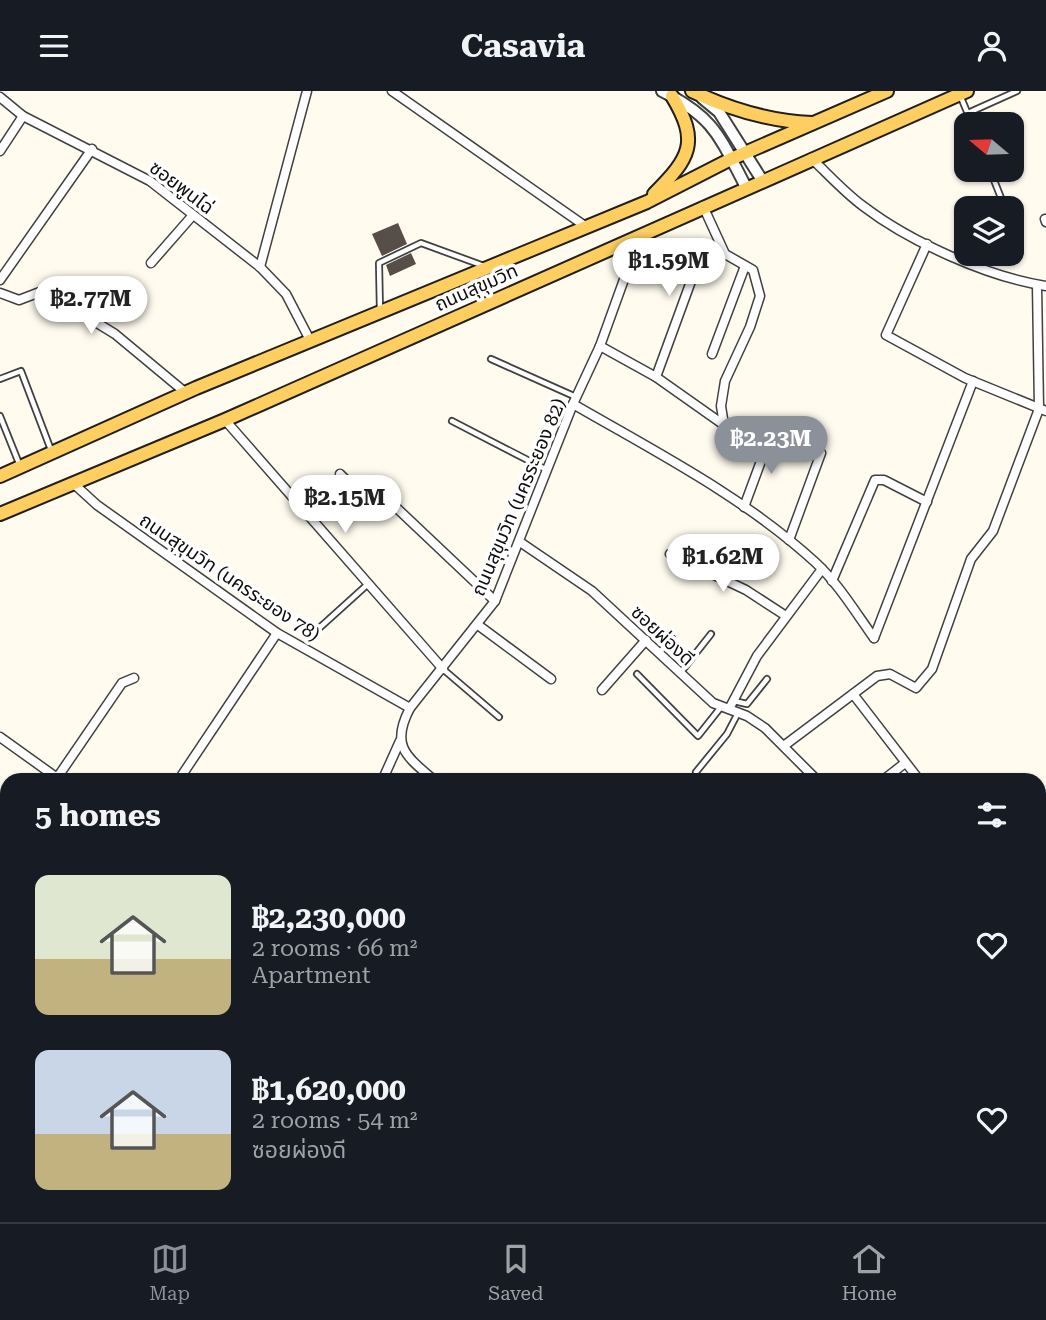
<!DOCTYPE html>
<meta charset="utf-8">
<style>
body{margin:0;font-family:"Roboto Serif","Noto Sans Thai",serif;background:#242831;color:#f1f3f6;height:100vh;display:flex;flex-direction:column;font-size:26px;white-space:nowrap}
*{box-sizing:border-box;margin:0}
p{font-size:23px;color:#9ea1a6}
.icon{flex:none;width:38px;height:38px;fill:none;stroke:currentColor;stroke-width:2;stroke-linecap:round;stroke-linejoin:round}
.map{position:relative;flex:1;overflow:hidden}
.side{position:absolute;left:0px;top:682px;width:1046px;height:450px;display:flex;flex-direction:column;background:#171b24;border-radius:21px 21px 0 0;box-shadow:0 2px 5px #0004}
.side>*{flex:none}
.needle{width:46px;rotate:289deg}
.fabs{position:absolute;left:954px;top:21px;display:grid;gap:14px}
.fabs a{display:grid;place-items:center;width:70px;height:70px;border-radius:14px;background:#171b24;box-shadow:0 2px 5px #0004;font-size:35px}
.price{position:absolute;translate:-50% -60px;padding:0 16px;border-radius:24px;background:#fff;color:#222;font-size:23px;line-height:46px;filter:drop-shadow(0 2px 4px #0008)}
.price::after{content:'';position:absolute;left:50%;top:42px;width:21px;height:16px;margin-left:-10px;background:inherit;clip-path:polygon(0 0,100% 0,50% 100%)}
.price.active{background:#8c9099;color:#fff}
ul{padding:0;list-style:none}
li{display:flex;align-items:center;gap:21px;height:175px;padding:0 35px}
li span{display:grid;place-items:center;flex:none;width:196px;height:140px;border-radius:14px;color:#555}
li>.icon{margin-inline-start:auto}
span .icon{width:84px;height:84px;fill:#fffc;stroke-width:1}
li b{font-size:30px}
h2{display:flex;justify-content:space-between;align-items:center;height:84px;padding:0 35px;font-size:30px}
header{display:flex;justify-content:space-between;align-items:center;height:91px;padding:0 35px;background:#171b24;font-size:32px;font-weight:700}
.menu{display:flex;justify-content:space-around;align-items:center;height:98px;border-top:2px solid #363941;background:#171b24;font-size:19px;color:#9ea1a6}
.menu a{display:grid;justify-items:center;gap:4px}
.menu .active{color:#8c9099}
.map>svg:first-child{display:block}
.park{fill:#d5ebb6}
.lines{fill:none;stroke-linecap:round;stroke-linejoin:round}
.canal{stroke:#b1e2f9;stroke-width:10}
.building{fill:#574e4a}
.service-casing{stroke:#414141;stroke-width:8}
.minor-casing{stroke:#414141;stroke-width:11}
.tertiary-casing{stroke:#414141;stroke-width:14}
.primary-casing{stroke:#1f1f1f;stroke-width:16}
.service{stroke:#fff;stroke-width:4.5}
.minor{stroke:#fff;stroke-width:8}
.tertiary{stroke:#fff;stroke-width:10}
.primary{stroke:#fecf60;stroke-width:12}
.labels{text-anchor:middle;stroke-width:7;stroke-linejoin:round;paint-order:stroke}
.street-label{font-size:19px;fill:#0e0e0e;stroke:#fff}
</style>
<header><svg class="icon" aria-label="menu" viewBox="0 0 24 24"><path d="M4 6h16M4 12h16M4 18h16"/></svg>Casavia<svg class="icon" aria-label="person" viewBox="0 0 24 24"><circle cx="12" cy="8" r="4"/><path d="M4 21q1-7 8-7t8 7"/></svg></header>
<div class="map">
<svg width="1046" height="1131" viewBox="0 0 1046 1131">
<rect width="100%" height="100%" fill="#fffbef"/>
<path class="park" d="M 652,1125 L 723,1125 L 720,1131 L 641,1131 Z"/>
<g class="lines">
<g class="canal">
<path d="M 1040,874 L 1046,853"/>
<path d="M 0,1043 L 7,1044"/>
<path d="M 80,1125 L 81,1131"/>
<path d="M 751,1131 L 755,1125"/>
</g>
</g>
<g class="building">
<path d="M 398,132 L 407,153 L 382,165 L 372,143 Z"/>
<path d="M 411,162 L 416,173 L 390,185 L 386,174 Z"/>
</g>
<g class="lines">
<defs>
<g id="service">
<path d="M 960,4 L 972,33"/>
<path d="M 968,22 L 1017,0"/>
<path d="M 990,79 L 1005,117"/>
<path d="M 380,221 L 379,172 L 421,152 L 484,175"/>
<path d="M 491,268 L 576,306"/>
<path d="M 0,288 L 21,280 L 51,359"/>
<path d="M 0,325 L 20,375"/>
<path d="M 452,330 L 547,379"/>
<path d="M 316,540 L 368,493"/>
<path d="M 660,561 L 672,547"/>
<path d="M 444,579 L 499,626"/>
<path d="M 681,581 L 711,543"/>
<path d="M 637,583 L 698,645 L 721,616"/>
<path d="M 734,610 L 747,613 L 767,588"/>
<path d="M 696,681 L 727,643 L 738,622"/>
<path d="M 520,690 L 522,688"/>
</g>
<g id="minor">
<path d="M 392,0 L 585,135"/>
<path d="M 0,6 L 23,25 L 150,90 L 260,176 L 286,203 L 311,251"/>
<path d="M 0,60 L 23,25"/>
<path d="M 811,67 C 828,83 844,101 863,115 C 910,151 988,186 1046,195"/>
<path d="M 703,115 L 725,163 L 753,179 L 760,205 L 750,236 L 725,290 L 721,315 L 724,334 L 774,365"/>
<path d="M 1045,128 L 1046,131"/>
<path d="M 927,153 L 886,244 L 965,287 L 1046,320"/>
<path d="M 151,172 L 193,124"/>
<path d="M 260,176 L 307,0"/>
<path d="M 0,189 L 92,58"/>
<path d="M 0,202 L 19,209 L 40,201 L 50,203 L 115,243 L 186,302"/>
<path d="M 600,255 L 656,286 L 724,334"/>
<path d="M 712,263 L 745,175"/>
<path d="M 656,286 L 694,182 L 725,163"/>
<path d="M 573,313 C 656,361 744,406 815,471 C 838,492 856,522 874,547"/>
<path d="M 225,329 L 443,578"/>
<path d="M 340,383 L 366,409 L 376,401 L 384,405 L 495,510"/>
<path d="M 74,393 L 97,414 L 277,542 L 410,617"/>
<path d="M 744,416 L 771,343"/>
<path d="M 789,449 L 821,362"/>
<path d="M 520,451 L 592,500 L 713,612 L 747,625 L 765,637 L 818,690"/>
<path d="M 670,463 L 746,499 L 786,525"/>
<path d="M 832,490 L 875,389 L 884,389 L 927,411"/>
<path d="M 478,534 L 551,588"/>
<path d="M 874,547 L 973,290"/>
<path d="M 602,599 L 646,549"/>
<path d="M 853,603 L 920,690"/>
<path d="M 729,618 L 757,565 L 822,478"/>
<path d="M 0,646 L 60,689"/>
<path d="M 785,654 L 877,585 L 890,583 L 916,597 L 932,578 L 971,468 L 993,440 L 1039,318 L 1037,194"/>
<path d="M 57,687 L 122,592 L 134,587"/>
<path d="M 178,690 L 277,542"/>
<path d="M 382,690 L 400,650"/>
<path d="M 435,690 C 406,665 390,655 410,617 L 495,510 L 573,313 L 600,255 L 640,144"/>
<path d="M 882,690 L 905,672"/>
<path d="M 0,880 L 7,868"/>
<path d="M 1040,967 L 1046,955"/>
<path d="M 1040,1035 L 1046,1041"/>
<path d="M 1040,1123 L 1046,1128"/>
<path d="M 797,1125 L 801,1131"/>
<path d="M 551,1131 L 562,1125"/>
<path d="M 722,1131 L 726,1125"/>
<path d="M 860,1131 L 868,1125"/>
<path d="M 910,1131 L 915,1125"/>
</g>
<g id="tertiary">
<path d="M 662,0 C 715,27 719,45 746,96"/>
<path d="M 702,7 L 719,21 L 762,89"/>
</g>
<g id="primary">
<path d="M 692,0 C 731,19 769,30 812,32"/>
<path d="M 654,103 C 690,67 700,51 672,5"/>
<path d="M 0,385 L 196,297 L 647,111 L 731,68 L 887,0"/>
<path d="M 0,423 L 225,329 L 967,0"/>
</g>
</defs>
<use href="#service" class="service-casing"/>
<use href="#minor" class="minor-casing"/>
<use href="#tertiary" class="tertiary-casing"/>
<use href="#primary" class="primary-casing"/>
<use href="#service" class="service"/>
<use href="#minor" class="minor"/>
<use href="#tertiary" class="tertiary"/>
<use href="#primary" class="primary"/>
</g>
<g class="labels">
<g class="street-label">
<text transform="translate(182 96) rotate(37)" y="7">ซอยพูนไฉ่</text>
<text transform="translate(476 196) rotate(-24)" y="7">ถนนสุขุมวิท</text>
<text transform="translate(518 406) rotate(-67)" y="7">ถนนสุขุมวิท (นครระยอง 82)</text>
<text transform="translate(230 486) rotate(34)" y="7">ถนนสุขุมวิท (นครระยอง 78)</text>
<text transform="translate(663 544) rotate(43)" y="7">ซอยผ่องดี</text>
</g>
</g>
</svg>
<div class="fabs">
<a><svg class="needle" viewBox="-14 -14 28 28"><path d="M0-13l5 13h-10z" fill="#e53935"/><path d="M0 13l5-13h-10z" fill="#9ea1a6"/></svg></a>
<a><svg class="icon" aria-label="layers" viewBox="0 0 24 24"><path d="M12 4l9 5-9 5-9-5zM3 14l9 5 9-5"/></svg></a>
</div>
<b class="price" style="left:669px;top:207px">฿1.59M</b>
<b class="price" style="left:91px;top:245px">฿2.77M</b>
<b class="price active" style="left:771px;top:385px">฿2.23M</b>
<b class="price" style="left:345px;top:444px">฿2.15M</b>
<b class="price" style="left:723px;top:503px">฿1.62M</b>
<section class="side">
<h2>5 homes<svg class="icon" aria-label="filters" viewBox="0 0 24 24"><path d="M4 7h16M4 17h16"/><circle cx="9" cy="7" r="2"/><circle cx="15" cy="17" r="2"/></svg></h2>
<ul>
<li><span style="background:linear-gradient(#dfe7d0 60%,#c2b280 0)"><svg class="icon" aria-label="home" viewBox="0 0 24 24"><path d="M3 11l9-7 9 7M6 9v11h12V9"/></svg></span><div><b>฿2,230,000</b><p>2 rooms · 66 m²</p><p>Apartment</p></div><svg class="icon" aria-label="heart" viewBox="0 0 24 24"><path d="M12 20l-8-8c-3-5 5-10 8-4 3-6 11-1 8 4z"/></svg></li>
<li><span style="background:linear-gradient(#c9d6e8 60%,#c2b280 0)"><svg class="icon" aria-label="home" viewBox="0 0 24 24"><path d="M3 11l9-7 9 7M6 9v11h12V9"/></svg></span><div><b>฿1,620,000</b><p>2 rooms · 54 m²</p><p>ซอยผ่องดี</p></div><svg class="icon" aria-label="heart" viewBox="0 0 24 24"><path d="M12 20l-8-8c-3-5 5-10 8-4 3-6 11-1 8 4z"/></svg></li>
</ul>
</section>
</div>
<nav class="menu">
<a class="active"><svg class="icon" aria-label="map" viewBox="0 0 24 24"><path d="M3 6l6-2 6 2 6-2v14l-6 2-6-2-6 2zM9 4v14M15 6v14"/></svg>Map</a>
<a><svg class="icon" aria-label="saved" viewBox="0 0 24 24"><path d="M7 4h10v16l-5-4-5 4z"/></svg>Saved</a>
<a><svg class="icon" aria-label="home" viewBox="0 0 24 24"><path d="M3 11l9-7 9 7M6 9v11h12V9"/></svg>Home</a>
</nav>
